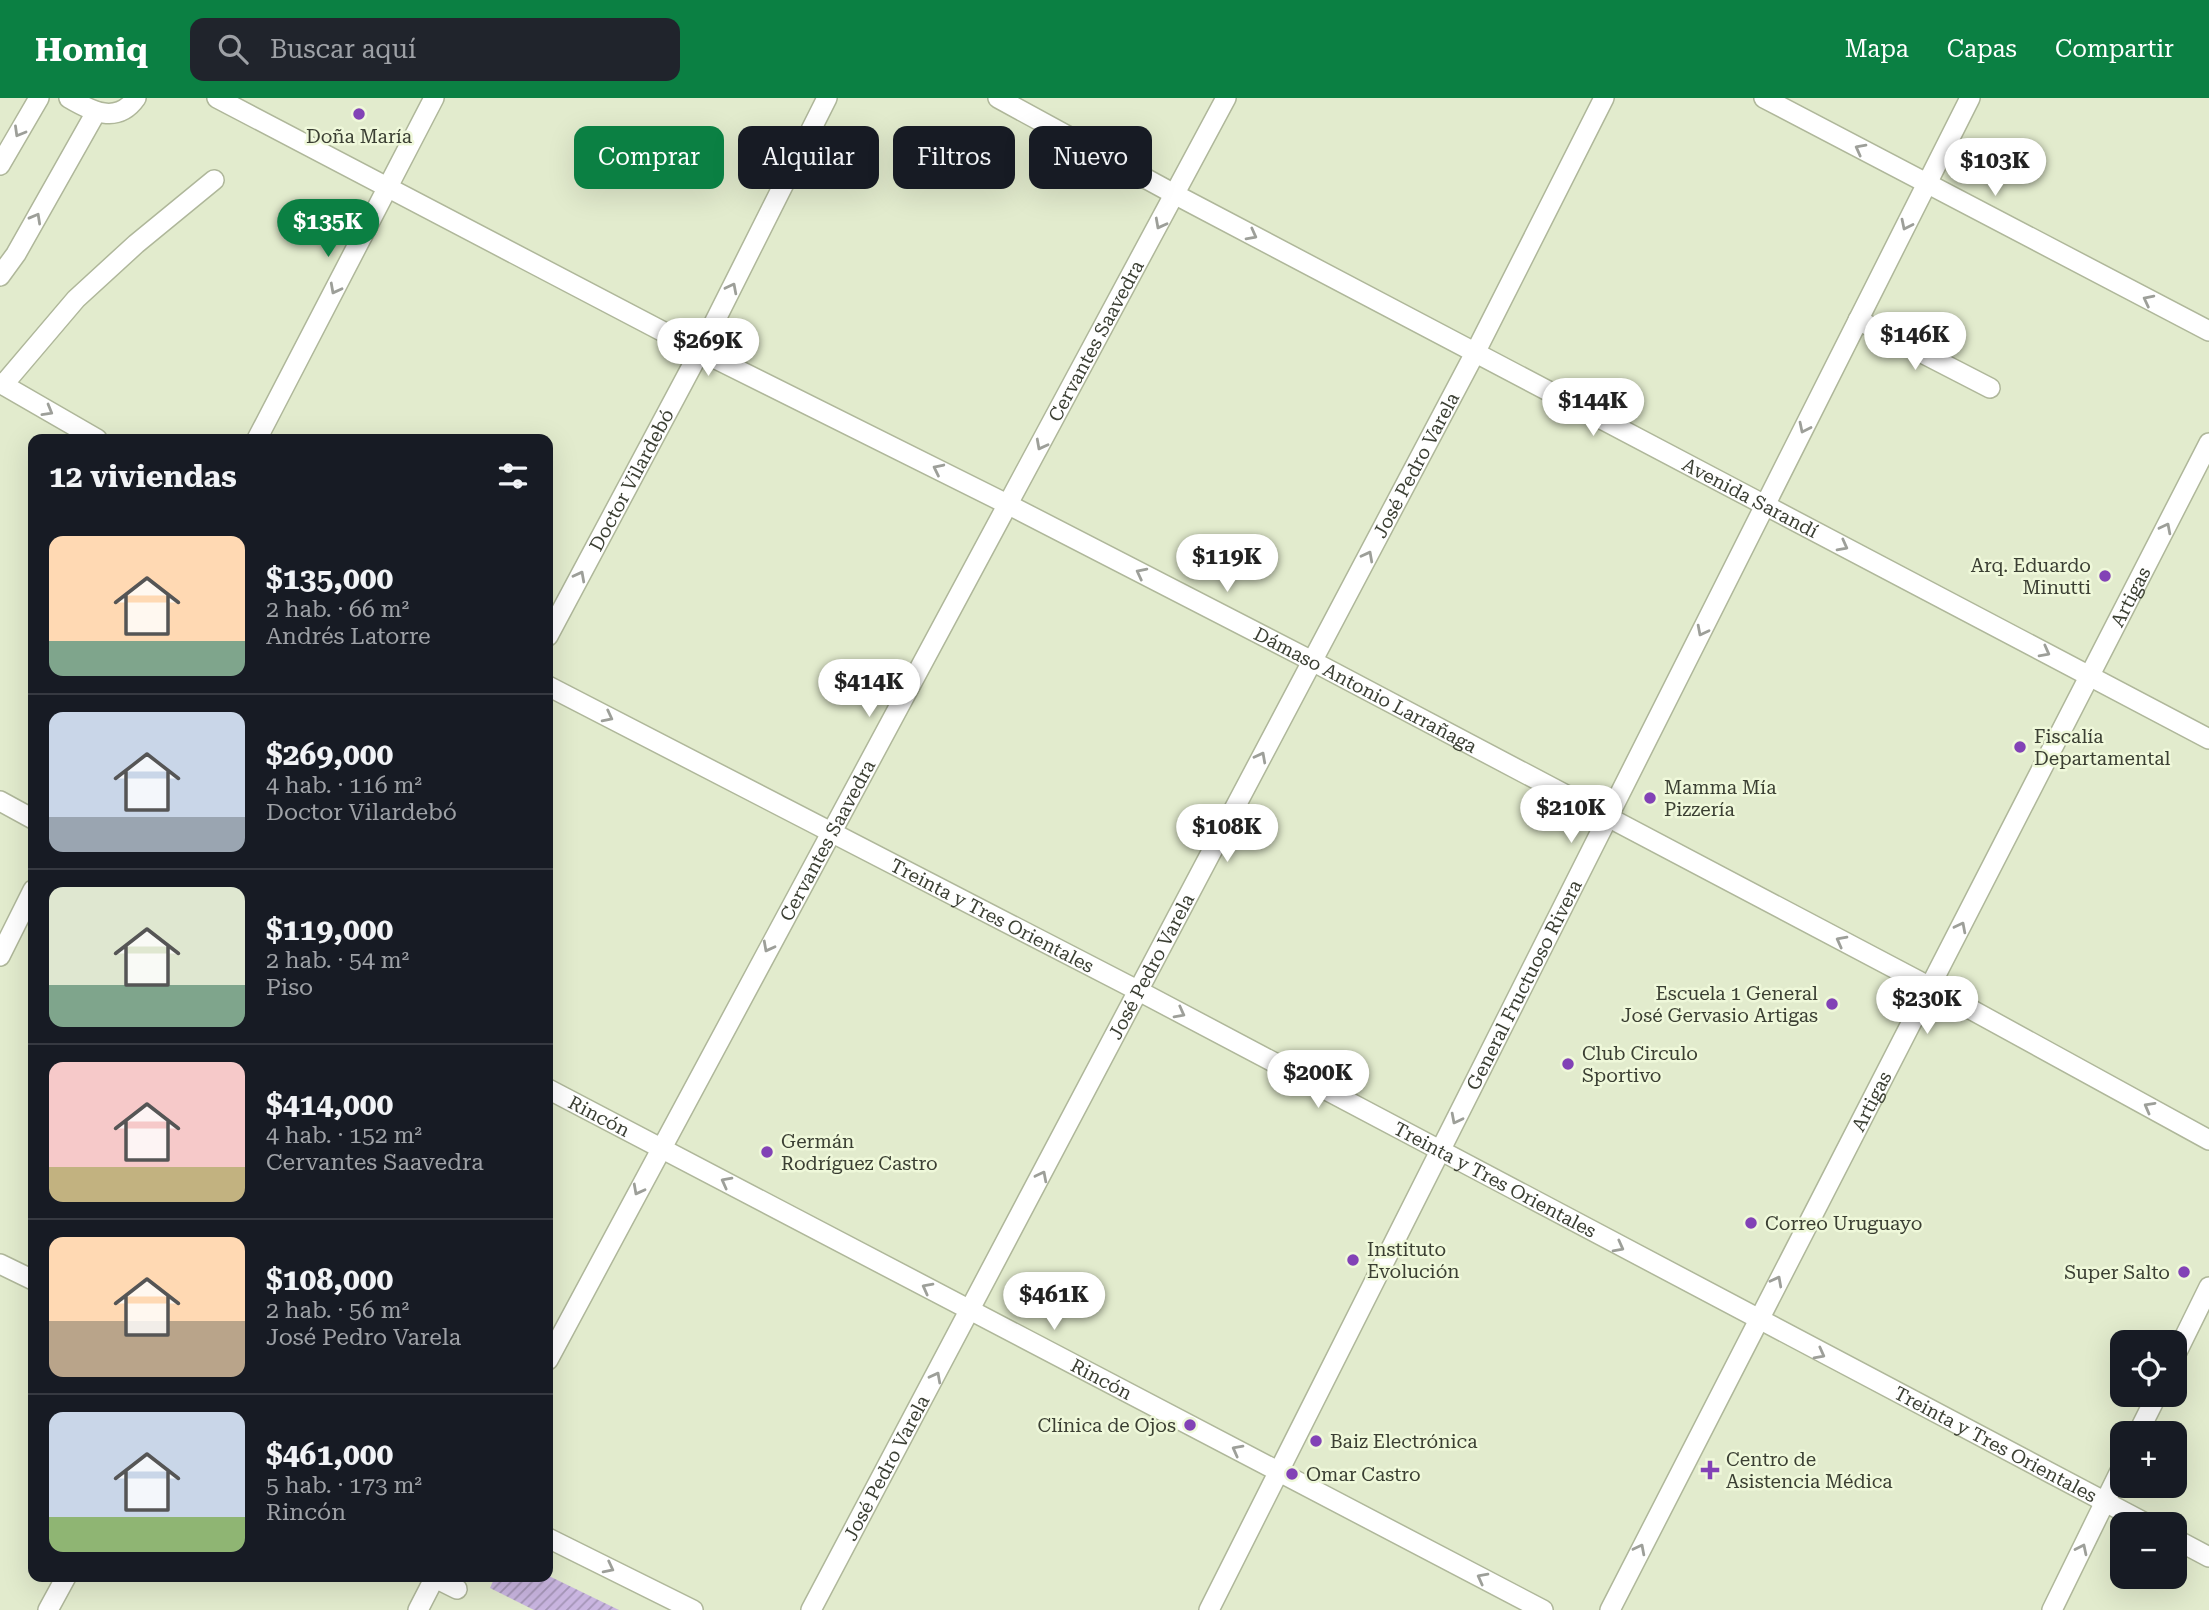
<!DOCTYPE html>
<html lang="es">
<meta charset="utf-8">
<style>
body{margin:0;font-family:"Roboto Serif",serif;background:#20242c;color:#f1f3f6;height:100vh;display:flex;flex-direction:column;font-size:26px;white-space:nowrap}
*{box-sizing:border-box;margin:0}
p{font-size:23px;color:#9ea1a6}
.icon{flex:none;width:38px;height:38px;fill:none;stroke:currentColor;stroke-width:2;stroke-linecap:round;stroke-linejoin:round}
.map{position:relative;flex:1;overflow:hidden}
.side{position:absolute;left:28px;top:336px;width:525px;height:1148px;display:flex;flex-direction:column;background:#171b24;border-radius:14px;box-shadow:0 7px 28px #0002}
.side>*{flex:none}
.guide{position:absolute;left:574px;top:28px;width:665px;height:63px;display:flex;gap:14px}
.buttons{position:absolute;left:2110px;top:1232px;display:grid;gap:14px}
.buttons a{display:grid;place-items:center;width:77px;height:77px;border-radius:14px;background:#171b24;box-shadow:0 7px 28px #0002;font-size:35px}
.price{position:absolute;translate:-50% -60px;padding:0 16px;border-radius:24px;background:#fff;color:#222;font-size:23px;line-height:46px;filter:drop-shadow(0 2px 4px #0008)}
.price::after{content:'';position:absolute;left:50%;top:42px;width:21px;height:16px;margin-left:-10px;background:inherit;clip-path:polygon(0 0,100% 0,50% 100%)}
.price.current{background:#0b8043;color:#fff}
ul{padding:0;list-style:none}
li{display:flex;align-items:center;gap:21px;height:175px;padding:0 21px}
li+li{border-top:2px solid #363941}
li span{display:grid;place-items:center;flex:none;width:196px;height:140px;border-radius:14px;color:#555}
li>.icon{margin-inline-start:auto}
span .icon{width:84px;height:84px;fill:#fffc;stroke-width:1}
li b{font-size:30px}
h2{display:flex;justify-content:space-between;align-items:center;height:84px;padding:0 21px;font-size:30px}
.tag{padding:0 24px;border-radius:14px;background:#171b24;box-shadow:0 7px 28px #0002;font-size:24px;line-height:63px}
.tag.current{background:#0b8043;color:#fff}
header{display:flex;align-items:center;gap:42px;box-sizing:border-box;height:98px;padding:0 35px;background:#0b8043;color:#fff}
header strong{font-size:33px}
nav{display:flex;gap:38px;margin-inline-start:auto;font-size:24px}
.search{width:490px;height:63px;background:#20242c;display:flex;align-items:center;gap:18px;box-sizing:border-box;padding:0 24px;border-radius:14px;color:#9ea1a6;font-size:26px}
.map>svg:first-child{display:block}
.building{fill:url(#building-hatch)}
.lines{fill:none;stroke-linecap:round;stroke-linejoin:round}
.minor-casing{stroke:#afb79a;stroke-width:22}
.minor{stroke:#fff;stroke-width:19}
.oneway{stroke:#9d9f99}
.poi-dot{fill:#8242b6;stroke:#eff8da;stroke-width:2.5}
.labels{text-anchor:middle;stroke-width:5;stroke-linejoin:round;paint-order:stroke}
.poi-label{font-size:19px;fill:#3b3f33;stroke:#eff8da;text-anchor:start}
.street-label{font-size:19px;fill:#3b3f33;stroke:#eff8da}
</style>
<header>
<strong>Homiq</strong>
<div class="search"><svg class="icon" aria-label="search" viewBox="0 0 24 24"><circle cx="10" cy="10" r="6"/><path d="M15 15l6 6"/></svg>Buscar aquí</div>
<nav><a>Mapa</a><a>Capas</a><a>Compartir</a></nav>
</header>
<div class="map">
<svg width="2209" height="1512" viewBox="0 0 2209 1512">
<defs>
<pattern id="building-hatch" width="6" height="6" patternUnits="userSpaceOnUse" patternTransform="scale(1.75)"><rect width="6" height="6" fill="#c9b5e0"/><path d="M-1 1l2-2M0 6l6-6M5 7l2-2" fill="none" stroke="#a495b6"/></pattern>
</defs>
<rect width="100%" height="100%" fill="#e2ebcd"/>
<path class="building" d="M 495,1479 L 551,1479 L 619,1512 L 534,1512 L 490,1490 Z"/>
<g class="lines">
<defs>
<g id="minor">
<path d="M 69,0 C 91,13 117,27 136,0"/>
<path id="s1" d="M 217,0 L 700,253 L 1009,407 L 1312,563 L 1930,889 L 2209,1042"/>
<path id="s2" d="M 998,0 L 1176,97 L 2209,641"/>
<path d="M 1764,0 L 2209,233"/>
<path d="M 0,67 L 39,0"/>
<path d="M 0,178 L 16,156 L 95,16"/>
<path d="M 1858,222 L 1990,290"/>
<path d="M 0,285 L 97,341"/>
<path d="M 3,287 L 76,201 L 136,146 L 214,82"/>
<path d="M 257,341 L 434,0"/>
<path id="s3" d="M 548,538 L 700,253 L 827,0"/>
<path id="s4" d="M 548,588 L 1137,892 L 2147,1426"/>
<path d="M 0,703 L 33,721"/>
<path d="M 0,858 L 33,792"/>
<path id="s5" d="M 548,991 L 1543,1512"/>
<path d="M 0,1166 L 33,1182"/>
<path d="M 2175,1258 L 2209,1189"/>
<path id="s6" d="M 548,1262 L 1226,0"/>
<path d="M 2138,1335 L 2157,1297"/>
<path d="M 548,1440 L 693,1512"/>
<path d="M 2175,1441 L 2209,1459"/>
<path d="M 435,1480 L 457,1491"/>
<path d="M 48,1512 L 66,1479"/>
<path d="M 418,1512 L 435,1479"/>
<path id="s7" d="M 811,1512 L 1475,255 L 1604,0"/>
<path id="s8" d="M 1209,1512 L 1970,0"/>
<path id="s9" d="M 1610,1512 L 2209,345"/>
<path d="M 2052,1512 L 2123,1367"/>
</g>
</defs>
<use href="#minor" class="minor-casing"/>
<use href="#minor" class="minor"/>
</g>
<defs><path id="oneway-chevron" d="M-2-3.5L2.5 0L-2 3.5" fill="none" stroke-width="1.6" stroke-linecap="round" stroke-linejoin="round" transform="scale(1.75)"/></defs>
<g class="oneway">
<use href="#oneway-chevron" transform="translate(19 34) rotate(120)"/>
<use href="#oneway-chevron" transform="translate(1860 51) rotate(-152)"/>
<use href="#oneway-chevron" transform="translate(36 120) rotate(-61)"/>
<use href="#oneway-chevron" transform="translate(1160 126) rotate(118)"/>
<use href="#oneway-chevron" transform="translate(1906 127) rotate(116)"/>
<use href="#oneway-chevron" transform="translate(1252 137) rotate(28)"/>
<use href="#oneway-chevron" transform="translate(732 190) rotate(-63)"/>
<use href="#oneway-chevron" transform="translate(335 191) rotate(118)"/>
<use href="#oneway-chevron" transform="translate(2148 202) rotate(-153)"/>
<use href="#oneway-chevron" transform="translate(48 313) rotate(30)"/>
<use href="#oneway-chevron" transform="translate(1804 330) rotate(116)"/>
<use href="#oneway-chevron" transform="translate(1041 347) rotate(118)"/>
<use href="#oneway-chevron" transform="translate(938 371) rotate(-154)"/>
<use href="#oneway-chevron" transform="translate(2166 430) rotate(-63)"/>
<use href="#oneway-chevron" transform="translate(1843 448) rotate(28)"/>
<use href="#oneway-chevron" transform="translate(1368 458) rotate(-62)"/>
<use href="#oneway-chevron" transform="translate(1141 475) rotate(-153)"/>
<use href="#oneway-chevron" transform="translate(580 478) rotate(-62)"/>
<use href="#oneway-chevron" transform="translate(1702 533) rotate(117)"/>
<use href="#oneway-chevron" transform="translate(2045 554) rotate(28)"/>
<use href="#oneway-chevron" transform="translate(608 619) rotate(27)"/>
<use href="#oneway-chevron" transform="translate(1261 659) rotate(-62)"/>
<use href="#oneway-chevron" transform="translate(1961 829) rotate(-63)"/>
<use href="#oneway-chevron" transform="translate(1841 843) rotate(-152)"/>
<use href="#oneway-chevron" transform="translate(768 849) rotate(118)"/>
<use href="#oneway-chevron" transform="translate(1180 915) rotate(28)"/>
<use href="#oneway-chevron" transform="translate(2149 1009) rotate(-151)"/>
<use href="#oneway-chevron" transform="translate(1456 1021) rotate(117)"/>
<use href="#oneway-chevron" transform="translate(1042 1078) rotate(-63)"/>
<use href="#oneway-chevron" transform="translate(726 1084) rotate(-152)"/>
<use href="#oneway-chevron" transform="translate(638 1092) rotate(118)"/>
<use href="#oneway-chevron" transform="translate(1619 1149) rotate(28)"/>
<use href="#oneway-chevron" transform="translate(1777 1183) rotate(-62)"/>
<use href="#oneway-chevron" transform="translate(927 1190) rotate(-152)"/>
<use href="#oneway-chevron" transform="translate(1820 1256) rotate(28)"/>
<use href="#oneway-chevron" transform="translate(936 1279) rotate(-62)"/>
<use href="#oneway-chevron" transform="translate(1237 1352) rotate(-152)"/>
<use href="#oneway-chevron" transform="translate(1640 1451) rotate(-63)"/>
<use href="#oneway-chevron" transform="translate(2082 1451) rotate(-64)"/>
<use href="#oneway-chevron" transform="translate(609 1470) rotate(27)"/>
<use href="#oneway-chevron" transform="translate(1482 1480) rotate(-152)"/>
</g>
<g class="poi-dot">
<circle cx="359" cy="16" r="7"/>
<circle cx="2105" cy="478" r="7"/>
<circle cx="2020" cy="649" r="7"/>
<circle cx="1650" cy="700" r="7"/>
<circle cx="1832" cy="906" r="7"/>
<circle cx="1568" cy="966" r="7"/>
<circle cx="767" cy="1054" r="7"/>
<circle cx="1751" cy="1125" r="7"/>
<circle cx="1353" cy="1162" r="7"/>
<circle cx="2184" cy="1174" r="7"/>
<circle cx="1190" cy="1327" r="7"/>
<circle cx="1316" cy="1343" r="7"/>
<path d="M1706.5 1361.5h7v7h7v7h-7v7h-7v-7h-7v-7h7z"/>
<circle cx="1292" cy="1376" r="7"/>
</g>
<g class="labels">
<g class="poi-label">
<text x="359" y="45" text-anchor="middle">Doña María</text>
<text x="2091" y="474" text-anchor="end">Arq. Eduardo<tspan x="2091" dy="22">Minutti</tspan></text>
<text x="2034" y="645">Fiscalía<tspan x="2034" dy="22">Departamental</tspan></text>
<text x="1664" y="696">Mamma Mía<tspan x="1664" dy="22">Pizzería</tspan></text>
<text x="1818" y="902" text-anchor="end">Escuela 1 General<tspan x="1818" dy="22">José Gervasio Artigas</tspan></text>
<text x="1582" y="962">Club Circulo<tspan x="1582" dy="22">Sportivo</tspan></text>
<text x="781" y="1050">Germán<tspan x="781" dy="22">Rodríguez Castro</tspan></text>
<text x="1765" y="1132">Correo Uruguayo</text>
<text x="1367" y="1158">Instituto<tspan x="1367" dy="22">Evolución</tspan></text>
<text x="2170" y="1181" text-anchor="end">Super Salto</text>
<text x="1176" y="1334" text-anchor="end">Clínica de Ojos</text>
<text x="1330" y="1350">Baiz Electrónica</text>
<text x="1726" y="1368">Centro de<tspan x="1726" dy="22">Asistencia Médica</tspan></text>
<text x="1306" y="1383">Omar Castro</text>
</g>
<g class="street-label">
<text dy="7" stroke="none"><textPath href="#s6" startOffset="1157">Cervantes Saavedra</textPath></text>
<text dy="7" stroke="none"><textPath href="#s7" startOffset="1295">José Pedro Varela</textPath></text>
<text dy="7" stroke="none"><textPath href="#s3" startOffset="177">Doctor Vilardebó</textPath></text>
<text dy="7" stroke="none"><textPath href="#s2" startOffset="852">Avenida Sarandí</textPath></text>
<text dy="7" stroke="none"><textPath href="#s9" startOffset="1139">Artigas</textPath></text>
<text dy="7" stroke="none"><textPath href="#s1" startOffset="1292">Dámaso Antonio Larrañaga</textPath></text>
<text dy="7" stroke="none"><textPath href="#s6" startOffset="590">Cervantes Saavedra</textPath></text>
<text dy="7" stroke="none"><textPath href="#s4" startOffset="500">Treinta y Tres Orientales</textPath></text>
<text dy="7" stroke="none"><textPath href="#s7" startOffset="728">José Pedro Varela</textPath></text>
<text dy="7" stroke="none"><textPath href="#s8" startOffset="700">General Fructuoso Rivera</textPath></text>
<text dy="7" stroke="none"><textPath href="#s9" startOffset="572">Artigas</textPath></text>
<text dy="7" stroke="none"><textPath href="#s5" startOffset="58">Rincón</textPath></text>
<text dy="7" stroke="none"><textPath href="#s4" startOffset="1068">Treinta y Tres Orientales</textPath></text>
<text dy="7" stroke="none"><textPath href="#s5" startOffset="625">Rincón</textPath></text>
<text dy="7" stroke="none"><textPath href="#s4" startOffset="1634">Treinta y Tres Orientales</textPath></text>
<text dy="7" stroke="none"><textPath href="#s7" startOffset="161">José Pedro Varela</textPath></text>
</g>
</g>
</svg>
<div class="buttons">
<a><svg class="icon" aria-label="locate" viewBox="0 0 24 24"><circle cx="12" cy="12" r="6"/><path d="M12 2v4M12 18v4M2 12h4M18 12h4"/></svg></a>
<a>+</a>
<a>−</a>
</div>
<b class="price" style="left:1995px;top:100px">$103K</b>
<b class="price current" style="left:328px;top:161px">$135K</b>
<b class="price" style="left:1915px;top:274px">$146K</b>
<b class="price" style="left:708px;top:280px">$269K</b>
<b class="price" style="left:1593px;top:340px">$144K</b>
<b class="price" style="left:1227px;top:496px">$119K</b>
<b class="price" style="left:869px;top:621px">$414K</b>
<b class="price" style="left:1571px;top:747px">$210K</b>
<b class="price" style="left:1227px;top:766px">$108K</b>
<b class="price" style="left:1927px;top:938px">$230K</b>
<b class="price" style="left:1318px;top:1012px">$200K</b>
<b class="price" style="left:1054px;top:1234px">$461K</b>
<div class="guide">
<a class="tag current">Comprar</a>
<a class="tag">Alquilar</a>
<a class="tag">Filtros</a>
<a class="tag">Nuevo</a>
</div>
<section class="side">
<h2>12 viviendas<svg class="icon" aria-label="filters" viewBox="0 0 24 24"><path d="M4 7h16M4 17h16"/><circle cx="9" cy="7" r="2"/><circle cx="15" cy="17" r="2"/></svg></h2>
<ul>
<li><span style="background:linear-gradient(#ffd9b3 75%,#7fa58c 0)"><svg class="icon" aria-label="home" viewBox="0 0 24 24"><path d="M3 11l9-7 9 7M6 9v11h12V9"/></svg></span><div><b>$135,000</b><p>2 hab. · 66 m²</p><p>Andrés Latorre</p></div></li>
<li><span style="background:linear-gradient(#c9d6e8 75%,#9aa5b1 0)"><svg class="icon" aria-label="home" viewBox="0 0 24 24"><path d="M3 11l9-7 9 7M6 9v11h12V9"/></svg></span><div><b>$269,000</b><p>4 hab. · 116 m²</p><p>Doctor Vilardebó</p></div></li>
<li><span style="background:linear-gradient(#dfe7d0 70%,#7fa58c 0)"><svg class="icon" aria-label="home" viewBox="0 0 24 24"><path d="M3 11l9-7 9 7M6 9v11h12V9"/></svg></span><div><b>$119,000</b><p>2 hab. · 54 m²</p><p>Piso</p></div></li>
<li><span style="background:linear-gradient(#f6c9c9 75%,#c2b280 0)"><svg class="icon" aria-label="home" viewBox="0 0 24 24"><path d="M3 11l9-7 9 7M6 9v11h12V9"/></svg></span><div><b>$414,000</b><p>4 hab. · 152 m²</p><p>Cervantes Saavedra</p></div></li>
<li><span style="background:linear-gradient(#ffd9b3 60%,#b9a48a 0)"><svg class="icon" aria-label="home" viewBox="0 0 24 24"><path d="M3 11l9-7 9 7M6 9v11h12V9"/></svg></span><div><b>$108,000</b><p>2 hab. · 56 m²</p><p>José Pedro Varela</p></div></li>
<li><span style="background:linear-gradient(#c9d6e8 75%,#8fb573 0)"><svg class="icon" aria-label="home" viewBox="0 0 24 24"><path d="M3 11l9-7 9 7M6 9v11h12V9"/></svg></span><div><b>$461,000</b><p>5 hab. · 173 m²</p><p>Rincón</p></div></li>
</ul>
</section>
</div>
